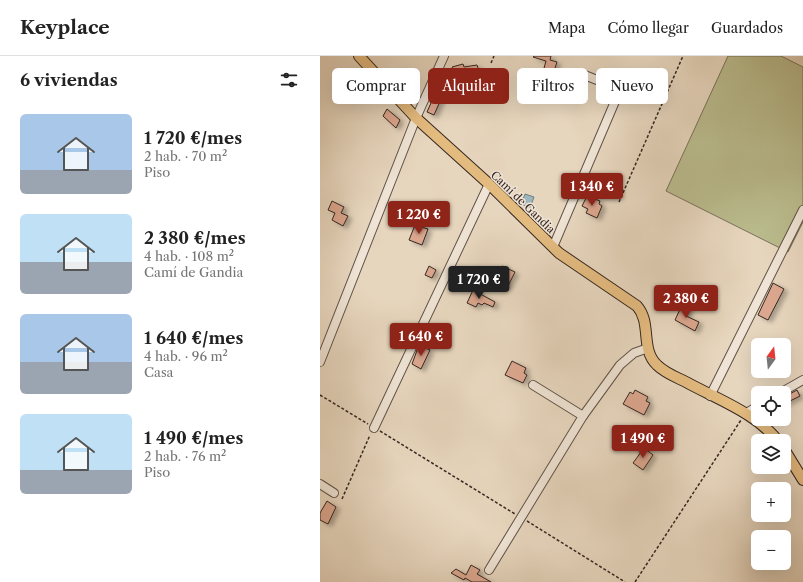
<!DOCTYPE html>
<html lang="es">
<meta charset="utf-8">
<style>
body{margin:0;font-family:"Libre Caslon Text",serif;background:#f6f6f6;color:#222;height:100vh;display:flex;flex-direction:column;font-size:15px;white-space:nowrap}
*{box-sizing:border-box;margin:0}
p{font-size:13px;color:#767676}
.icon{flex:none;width:22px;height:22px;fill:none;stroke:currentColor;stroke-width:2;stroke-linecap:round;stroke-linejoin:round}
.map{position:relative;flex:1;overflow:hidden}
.side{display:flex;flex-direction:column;background:#fff;width:320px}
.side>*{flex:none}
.hud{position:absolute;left:12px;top:12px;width:380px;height:36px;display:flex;gap:8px}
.needle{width:26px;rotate:15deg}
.fabs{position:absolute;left:431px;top:282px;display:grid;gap:8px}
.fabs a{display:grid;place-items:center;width:40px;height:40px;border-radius:6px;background:#fff;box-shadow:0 4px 16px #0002;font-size:20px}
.price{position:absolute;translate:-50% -34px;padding:0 9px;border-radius:4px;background:#8f2418;color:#fff;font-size:13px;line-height:26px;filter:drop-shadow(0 1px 2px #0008)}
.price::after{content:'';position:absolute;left:50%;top:24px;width:12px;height:9px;margin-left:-6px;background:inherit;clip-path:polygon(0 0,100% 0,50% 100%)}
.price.current{background:#222;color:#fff}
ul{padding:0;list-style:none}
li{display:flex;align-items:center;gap:12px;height:100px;padding:0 20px}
li span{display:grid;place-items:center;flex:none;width:112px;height:80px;border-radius:6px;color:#555}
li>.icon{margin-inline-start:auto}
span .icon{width:48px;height:48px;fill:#fffc;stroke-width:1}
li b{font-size:17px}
h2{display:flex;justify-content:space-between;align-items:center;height:48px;padding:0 20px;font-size:17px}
.chip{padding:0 14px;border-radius:6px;background:#fff;box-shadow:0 4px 16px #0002;font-size:14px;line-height:36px}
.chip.current{background:#8f2418;color:#fff}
header{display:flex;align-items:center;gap:24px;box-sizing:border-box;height:56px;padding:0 20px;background:#fff;border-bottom:1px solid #e0e0e0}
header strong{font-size:19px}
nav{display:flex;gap:22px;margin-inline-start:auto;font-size:14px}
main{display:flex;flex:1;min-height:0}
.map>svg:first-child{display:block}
.green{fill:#babc8e;stroke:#777258}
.water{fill:#9db6bd;stroke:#737d7f}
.building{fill:#dca78f;stroke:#342722;filter:url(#shadow)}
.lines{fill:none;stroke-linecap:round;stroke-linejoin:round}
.minor-casing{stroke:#615349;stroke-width:10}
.major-casing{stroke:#342722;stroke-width:12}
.path{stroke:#342722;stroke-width:1.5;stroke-dasharray:3 2;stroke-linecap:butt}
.minor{stroke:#efe4d5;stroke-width:8}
.major{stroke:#e4bb7f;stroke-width:10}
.labels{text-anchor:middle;stroke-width:3;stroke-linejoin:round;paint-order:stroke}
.street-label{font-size:11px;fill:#342722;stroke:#efe4d5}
</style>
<header>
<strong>Keyplace</strong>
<nav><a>Mapa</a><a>Cómo llegar</a><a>Guardados</a></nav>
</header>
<main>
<section class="side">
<h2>6 viviendas<svg class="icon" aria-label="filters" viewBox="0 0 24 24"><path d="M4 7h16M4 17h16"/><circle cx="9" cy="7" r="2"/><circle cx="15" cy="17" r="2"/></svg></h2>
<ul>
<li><span style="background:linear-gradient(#a9c7e8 70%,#9aa5b1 0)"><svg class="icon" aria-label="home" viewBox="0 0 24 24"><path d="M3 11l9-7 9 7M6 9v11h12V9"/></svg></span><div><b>1 720 €/mes</b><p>2 hab. · 70 m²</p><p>Piso</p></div></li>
<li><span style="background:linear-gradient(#bfe0f5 60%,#9aa5b1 0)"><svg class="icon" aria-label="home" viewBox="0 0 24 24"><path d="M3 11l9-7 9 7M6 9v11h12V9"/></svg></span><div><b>2 380 €/mes</b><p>4 hab. · 108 m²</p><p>Camí de Gandia</p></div></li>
<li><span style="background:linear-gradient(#a9c7e8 60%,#9aa5b1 0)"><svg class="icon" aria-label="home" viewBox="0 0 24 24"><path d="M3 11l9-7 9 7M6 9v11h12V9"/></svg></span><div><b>1 640 €/mes</b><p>4 hab. · 96 m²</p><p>Casa</p></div></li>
<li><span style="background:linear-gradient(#bfe0f5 70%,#9aa5b1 0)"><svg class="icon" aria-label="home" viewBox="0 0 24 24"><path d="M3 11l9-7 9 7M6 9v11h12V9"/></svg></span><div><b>1 490 €/mes</b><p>2 hab. · 76 m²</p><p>Piso</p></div></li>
</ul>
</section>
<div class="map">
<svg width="483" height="526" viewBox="0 0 483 526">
<defs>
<filter id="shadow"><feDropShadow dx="4" dy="2.5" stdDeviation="2" flood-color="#0004"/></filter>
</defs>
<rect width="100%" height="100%" fill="#e7d6be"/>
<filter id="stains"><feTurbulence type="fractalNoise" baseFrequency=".005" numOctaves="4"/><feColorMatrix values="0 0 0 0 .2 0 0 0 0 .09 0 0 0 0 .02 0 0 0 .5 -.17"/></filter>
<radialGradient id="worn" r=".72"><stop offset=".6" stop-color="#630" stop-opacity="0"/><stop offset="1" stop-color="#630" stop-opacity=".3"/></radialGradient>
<path class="green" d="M 408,0 L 461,0 L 483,11 L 483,166 L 468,196 L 346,135 Z"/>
<path class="water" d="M 205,138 L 214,141 L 210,152 L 201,148 Z"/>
<g class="building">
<path d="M 214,0 L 231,0 L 230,4 L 237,6 L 234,15 L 224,12 L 226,5 L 213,1 Z"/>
<path d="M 143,8 L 144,11 L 157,9 L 159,15 L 155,16 L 157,22 L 134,27 L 133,21 L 127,23 L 125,17 L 134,15 L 132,11 Z"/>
<path d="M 115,38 L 122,41 L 114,59 L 107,56 Z"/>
<path d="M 67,53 L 80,64 L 76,72 L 63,60 Z"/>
<path d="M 267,140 L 280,145 L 279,148 L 282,150 L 277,162 L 266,157 L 268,153 L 262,150 Z"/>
<path d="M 12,145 L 24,151 L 21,157 L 28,160 L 23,170 L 12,164 L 15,157 L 8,154 Z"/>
<path d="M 95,169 L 108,173 L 102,189 L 89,184 Z"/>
<path d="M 109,210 L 116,214 L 112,222 L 105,219 Z"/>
<path d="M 182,210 L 195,216 L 187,232 L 171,224 L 177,213 L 180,214 Z"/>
<path d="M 453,227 L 464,233 L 448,264 L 438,259 Z"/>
<path d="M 153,234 L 175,246 L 173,251 L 164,247 L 162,249 L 158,247 L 156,251 L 147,247 Z"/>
<path d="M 362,249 L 370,253 L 366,260 L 379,266 L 375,275 L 355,264 Z"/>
<path d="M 99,289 L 110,294 L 101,313 L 92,308 Z"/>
<path d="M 192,305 L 206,312 L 204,317 L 207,319 L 203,327 L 185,319 Z"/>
<path d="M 315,334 L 328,341 L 326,345 L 330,347 L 324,359 L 303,348 L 310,336 L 313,338 Z"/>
<path d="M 477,334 L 480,340 L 464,348 L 464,341 Z"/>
<path d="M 324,392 L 333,399 L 323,414 L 313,407 Z"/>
<path d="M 7,445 L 16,451 L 8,468 L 0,464 L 0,457 Z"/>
<path d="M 151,509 L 160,514 L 157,518 L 171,526 L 152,526 L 145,522 L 144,524 L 131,517 L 136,513 L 146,519 Z"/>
</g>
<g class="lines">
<defs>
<g id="minor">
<path d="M 232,27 L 249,33 L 262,18 L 297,32 L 299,36 L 233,191"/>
<path d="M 0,306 L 96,62 L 124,0"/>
<path d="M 213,329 L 263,360"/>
<path d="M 460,337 L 483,324"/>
<path d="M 390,340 L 483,154"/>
<path d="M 425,358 L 438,350"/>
<path d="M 54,372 L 169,128"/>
<path d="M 0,428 L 14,437"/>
<path d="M 169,514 L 263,360 L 300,309 L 314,297 L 328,292"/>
</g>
<g id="major">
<path d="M 39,0 L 96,62 L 169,128 L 239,197 L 317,250 C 332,267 320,293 337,309 C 345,317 356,321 366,326 C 397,343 436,357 458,385"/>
<path d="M 464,393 L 483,424"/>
</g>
</defs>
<use href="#minor" class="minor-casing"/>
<use href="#major" class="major-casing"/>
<g class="path">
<path d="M 171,7 L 174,0"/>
<path d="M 299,146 L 363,0"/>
<path d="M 0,339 L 48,368"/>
<path d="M 60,375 L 195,458"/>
<path d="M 22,443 L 50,379"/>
<path d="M 207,465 L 305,526"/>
<path d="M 315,526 L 421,364"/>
</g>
<use href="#minor" class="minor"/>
<use href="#major" class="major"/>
</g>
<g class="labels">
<g class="street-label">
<text transform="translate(203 146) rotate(44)" y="4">Camí de Gandia</text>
</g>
</g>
<rect width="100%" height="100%" filter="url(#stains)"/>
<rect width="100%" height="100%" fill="url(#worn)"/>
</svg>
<div class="fabs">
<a><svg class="needle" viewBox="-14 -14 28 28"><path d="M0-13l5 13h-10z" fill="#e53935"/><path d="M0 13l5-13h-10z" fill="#767676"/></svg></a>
<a><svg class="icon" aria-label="locate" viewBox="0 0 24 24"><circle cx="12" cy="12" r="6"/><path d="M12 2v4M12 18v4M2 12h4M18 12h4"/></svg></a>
<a><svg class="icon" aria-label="layers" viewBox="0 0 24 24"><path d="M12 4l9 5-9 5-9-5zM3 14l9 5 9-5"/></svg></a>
<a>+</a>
<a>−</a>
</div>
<b class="price" style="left:272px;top:151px">1 340 €</b>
<b class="price" style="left:99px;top:179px">1 220 €</b>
<b class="price current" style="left:159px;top:244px">1 720 €</b>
<b class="price" style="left:366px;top:263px">2 380 €</b>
<b class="price" style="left:101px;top:301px">1 640 €</b>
<b class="price" style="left:323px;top:403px">1 490 €</b>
<div class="hud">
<a class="chip">Comprar</a>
<a class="chip current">Alquilar</a>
<a class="chip">Filtros</a>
<a class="chip">Nuevo</a>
</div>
</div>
</main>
